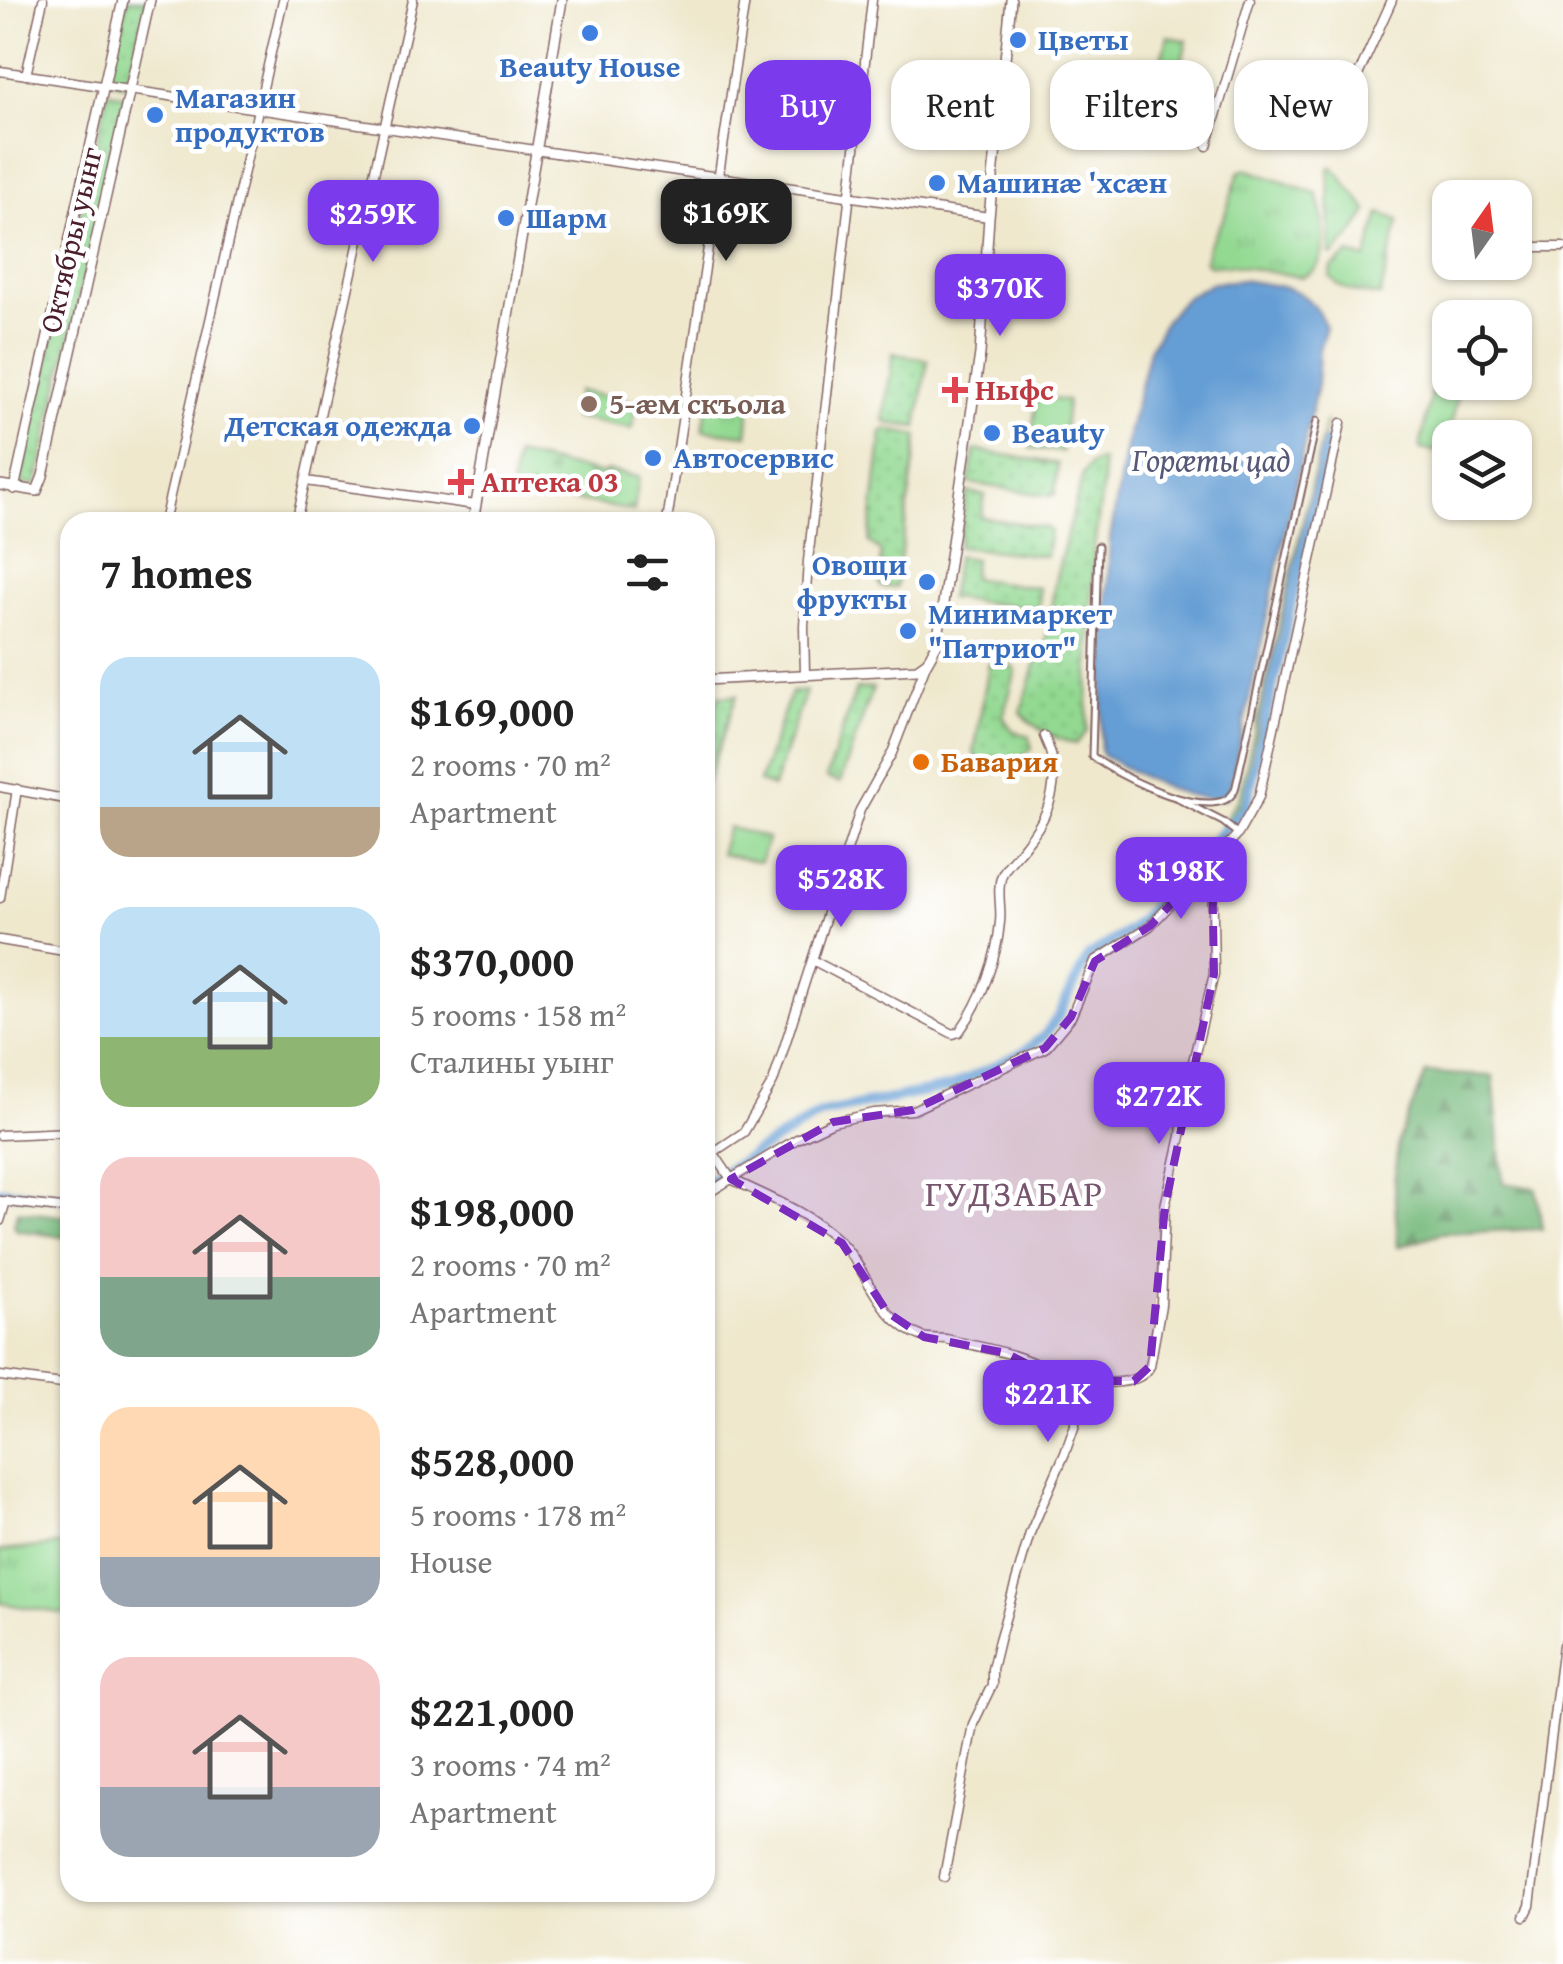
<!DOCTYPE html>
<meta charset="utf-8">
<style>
body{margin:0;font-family:"Gentium Book Plus",serif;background:#f6f6f6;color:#222;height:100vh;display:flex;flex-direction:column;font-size:38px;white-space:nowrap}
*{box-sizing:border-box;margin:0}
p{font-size:32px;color:#767676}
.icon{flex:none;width:55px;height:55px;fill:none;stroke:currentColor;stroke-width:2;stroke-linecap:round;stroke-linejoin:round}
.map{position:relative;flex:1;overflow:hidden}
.sheet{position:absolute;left:60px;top:512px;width:655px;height:1390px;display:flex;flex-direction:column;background:#fff;border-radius:30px;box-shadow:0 2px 8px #0004}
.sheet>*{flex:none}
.banner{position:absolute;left:745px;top:60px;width:668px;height:90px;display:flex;gap:20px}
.needle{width:65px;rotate:14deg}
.tools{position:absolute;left:1432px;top:180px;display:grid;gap:20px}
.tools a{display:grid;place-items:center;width:100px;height:100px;border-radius:20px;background:#fff;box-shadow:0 2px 8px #0004;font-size:50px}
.price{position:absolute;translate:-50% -85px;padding:0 22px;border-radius:20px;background:#7c3aed;color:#fff;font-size:32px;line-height:65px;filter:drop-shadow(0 2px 5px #0008)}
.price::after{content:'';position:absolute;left:50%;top:60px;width:30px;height:22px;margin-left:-15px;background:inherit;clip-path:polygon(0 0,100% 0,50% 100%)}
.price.on{background:#222;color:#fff}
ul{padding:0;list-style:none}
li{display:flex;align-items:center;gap:30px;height:250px;padding:0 40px}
li span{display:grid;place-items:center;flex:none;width:280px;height:200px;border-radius:30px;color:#555}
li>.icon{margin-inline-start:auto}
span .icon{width:120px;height:120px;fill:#fffc;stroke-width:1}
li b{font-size:42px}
h2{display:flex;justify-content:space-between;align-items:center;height:120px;padding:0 40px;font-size:42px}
.chip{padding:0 35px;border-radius:30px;background:#fff;box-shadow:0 2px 8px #0004;font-size:35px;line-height:90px}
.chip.on{background:#7c3aed;color:#fff}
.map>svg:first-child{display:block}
.grass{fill:url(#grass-tufts);stroke:#6e7c5e;stroke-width:2.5}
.forest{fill:url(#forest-firs);stroke:#606c54;stroke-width:2.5}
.cemetery{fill:url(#cemetery-stones);stroke:#6e7c5e;stroke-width:2.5}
.park{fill:url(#park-dots);stroke:#6e7c5e;stroke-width:2.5}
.pitch{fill:#93d992;stroke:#6e7c5e;stroke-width:2.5}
.water{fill:#659ed4;stroke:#585e80;stroke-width:2.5}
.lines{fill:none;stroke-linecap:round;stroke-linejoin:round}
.canal{stroke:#659ed4;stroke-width:10}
.pedestrian-casing{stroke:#846564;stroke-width:9}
.minor-casing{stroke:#846564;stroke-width:11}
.tertiary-casing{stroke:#846564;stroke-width:12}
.pedestrian{stroke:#fff;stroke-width:5}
.minor{stroke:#fff;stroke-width:8}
.tertiary{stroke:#fff;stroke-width:9}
.marked{fill:#7b2cbf;fill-opacity:0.2;stroke:#7b2cbf;stroke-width:8;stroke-dasharray:20 12;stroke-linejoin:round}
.shop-dot{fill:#3f7fe0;stroke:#fff;stroke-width:4}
.health-dot{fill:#e0444e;stroke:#fff;stroke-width:4}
.education-dot{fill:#8d6e63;stroke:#fff;stroke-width:4}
.food-dot{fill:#e8710a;stroke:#fff;stroke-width:4}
.labels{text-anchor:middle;stroke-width:9;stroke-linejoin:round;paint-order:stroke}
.shop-label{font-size:30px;font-weight:bold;fill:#366cbe;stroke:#fff;text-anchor:start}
.street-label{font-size:30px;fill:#4a1f2b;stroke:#fff}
.health-label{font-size:30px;font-weight:bold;fill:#be3a42;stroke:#fff;text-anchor:start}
.education-label{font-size:30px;font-weight:bold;fill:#785e54;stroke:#fff;text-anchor:start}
.food-label{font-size:30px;font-weight:bold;fill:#c56008;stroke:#fff;text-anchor:start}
.water-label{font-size:32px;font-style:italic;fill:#565877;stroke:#fff}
.quarter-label{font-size:35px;letter-spacing:2.5px;fill:#77556e;stroke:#fff}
</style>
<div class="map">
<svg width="1563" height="1964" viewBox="0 0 1563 1964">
<defs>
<pattern id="grass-tufts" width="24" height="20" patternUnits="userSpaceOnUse" patternTransform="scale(2.5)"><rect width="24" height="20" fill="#93d992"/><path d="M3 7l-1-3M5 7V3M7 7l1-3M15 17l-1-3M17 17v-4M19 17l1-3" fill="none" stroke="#80ba7e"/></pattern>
<pattern id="forest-firs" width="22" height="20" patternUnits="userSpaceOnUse" patternTransform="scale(2.5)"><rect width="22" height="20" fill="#76b97c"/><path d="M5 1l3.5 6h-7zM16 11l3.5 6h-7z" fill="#639666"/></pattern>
<pattern id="cemetery-stones" width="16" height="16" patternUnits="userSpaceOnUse" patternTransform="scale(2.5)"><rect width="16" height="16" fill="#93d992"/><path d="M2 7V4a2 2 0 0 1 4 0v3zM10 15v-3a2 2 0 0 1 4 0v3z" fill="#80ba7e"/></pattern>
<pattern id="park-dots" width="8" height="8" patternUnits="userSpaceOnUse" patternTransform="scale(2.5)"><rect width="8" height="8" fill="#93d992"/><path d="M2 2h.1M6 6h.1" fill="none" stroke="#80ba7e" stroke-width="1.8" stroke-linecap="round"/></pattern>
</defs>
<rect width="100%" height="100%" fill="#fff"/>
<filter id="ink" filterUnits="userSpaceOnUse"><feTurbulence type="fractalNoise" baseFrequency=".01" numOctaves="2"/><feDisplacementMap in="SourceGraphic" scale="20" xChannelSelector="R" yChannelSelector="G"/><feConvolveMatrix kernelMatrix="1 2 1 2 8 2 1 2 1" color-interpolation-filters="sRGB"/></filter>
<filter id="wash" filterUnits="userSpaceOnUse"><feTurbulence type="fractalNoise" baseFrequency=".0048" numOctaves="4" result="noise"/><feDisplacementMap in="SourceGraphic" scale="40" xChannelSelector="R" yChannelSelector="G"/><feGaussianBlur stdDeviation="2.25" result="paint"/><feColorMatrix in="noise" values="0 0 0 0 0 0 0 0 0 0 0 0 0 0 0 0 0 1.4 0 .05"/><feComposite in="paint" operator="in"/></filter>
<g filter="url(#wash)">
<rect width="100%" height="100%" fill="#efe8cd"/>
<g class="grass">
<path d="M 1333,167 L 1368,211 L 1355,232 L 1333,255 L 1330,254 L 1329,168 Z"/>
<path d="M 1246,169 L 1317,194 C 1325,219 1333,271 1300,277 L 1231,265 L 1210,266 L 1205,262 L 1208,246 L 1224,218 L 1239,172 Z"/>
<path d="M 1380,213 L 1399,220 L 1380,296 C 1361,294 1344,293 1330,277 L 1332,267 L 1349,254 L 1366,259 Z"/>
<path d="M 709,392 L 751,398 L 747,435 L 703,430 Z"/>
<path d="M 728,827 L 768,838 L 760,862 L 720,854 Z"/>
<path d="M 70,1544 L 70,1615 L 0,1603 L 0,1551 Z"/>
</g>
<g class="forest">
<path d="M 1426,1073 L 1493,1076 L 1503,1183 L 1536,1188 L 1542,1229 L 1441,1233 L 1398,1247 L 1394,1184 L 1398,1141 Z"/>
<path d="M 17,1211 L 70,1217 L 70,1238 L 17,1230 L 14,1225 Z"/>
</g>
<path class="cemetery" d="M 516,455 L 604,474 L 606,471 L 639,477 L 634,511 L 511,489 Z"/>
<g class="park">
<path d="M 127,0 L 147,0 L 126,86 L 108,80 Z"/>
<path d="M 108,91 L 125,96 L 39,474 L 36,485 L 20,483 Z"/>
<path d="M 893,353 L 928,360 L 917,427 L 887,423 L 884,419 Z"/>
<path d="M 1326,421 L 1242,801 L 1230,818 L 1227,816 L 1239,797 Z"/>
<path d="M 886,429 L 918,436 L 896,587 L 881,587 L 879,583 L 881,552 L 869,542 L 882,432 Z"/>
<path d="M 975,450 L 1058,464 L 1055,493 L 1051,496 L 968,483 Z"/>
<path d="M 1102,460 L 1103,484 L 1094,548 L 1087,731 L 1076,744 C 1056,739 1034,729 1021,712 L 1038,656 L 1045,646 L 1056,577 L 1083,474 L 1091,464 Z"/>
<path d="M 967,492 L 985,495 L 981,517 L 1047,528 L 1050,531 L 1046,556 L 958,547 Z"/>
<path d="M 957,556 L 974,559 L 972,578 L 1039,588 L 1038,609 L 949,598 Z"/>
<path d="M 989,663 L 1013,667 L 1016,671 L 1003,717 L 1013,731 L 1029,736 L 1032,749 L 1013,762 L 976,758 L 974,753 Z"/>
<path d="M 873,688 L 840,783 L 826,778 L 856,689 Z"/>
<path d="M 806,691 L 773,787 L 759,782 L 791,692 Z"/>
<path d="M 737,695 L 705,786 L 705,735 L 719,696 Z"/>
</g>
<g class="pitch">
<path d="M 1168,36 L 1187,41 L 1174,93 L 1154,88 Z"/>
<path d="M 577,391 L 637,402 L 632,429 L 573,418 Z"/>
<path d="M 1431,392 L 1457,397 L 1446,453 L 1420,449 Z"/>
<path d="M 1037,396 L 1067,401 L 1062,452 L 1030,448 Z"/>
</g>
<path class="water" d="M 1242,280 C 1285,288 1306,283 1326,327 L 1319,349 L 1317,385 L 1229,793 L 1226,798 C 1180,802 1142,776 1103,756 L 1100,750 L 1110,539 L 1128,435 L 1149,350 L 1166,319 L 1185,298 L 1212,283 Z"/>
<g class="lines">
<g class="canal">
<path d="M 705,1183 L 821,1113 L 951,1087 L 1023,1052 L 1044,1036 L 1059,1015 L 1088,957 L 1131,929 L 1246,806 L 1327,443"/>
<path d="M 0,1191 L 70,1198"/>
</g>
</g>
</g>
<g filter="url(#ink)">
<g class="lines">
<defs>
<g id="pedestrian">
<path d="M 1098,546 L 1092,756 C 1115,775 1225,831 1236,786 L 1317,421"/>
<path d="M 1180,800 L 1223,822 L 1238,834"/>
</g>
<g id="minor">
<path d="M 0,71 L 989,217"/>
<path d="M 26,75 L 43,0"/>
<path d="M 1332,133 L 1392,0"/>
<path d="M 1207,146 L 1250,0"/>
<path d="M 1515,247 L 1563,247"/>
<path d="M 306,481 L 475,505"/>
<path d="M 164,522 L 283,0"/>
<path d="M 296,522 L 413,0"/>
<path d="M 667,522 L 745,0"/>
<path d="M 805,674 L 804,626 L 808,561 L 872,0"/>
<path d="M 0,787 L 70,800"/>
<path d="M 0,898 L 17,789"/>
<path d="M 0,940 L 70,952"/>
<path d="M 814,961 L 953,1034 L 959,1032 C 981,1002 997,959 1000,922 C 1002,907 996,889 1002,875 C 1007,864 1019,854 1026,844 C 1053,811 1063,775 1044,736"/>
<path d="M 0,1135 L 70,1132"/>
<path d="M 705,1158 L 744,1132 L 773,1082 L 860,810 L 892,753 L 927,662"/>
<path d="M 731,1179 L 797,1139 L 833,1122 L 874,1113 L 913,1110 L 1045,1048 L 1071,1017 L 1095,961 L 1150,926 L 1238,834 L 1259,797 L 1341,423"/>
<path d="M 731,1179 C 768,1197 808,1212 838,1240 C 868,1267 876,1321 923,1337 C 930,1339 939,1338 946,1339 C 979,1347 1037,1355 1060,1381 L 1060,1394 L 1074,1410 L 1075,1425 L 1065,1453 L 1030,1533 L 999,1640 L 992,1669 L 992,1685 L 973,1724 L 944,1877"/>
<path d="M 705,1195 L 731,1179 L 713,1152"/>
<path d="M 0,1201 L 70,1209"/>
<path d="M 0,1221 L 6,1201"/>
<path d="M 0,1376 L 70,1385"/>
<path d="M 1060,1381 C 1085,1381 1138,1391 1150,1366 L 1161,1305 L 1165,1206 L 1181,1136 L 1183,1103 L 1214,974 L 1212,862"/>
<path d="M 1525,1916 L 1530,1906 L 1563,1645"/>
</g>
<g id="tertiary">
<path d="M 0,485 L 37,491 L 43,476 L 150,0"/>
<path d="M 14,489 L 123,0"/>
<path d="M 473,522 L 562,0"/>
<path d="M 705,680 L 917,669 L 927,662 L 937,644 L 980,354 L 989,217 L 1011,0"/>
</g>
</defs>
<use href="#pedestrian" class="pedestrian-casing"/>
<use href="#minor" class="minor-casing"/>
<use href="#tertiary" class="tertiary-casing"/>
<use href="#pedestrian" class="pedestrian"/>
<use href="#minor" class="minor"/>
<use href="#tertiary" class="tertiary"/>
</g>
</g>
<path class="marked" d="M 1212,862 L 1214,974 L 1165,1206 L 1150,1366 L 1134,1381 L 1060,1381 L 1006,1353 L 924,1337 L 887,1312 L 842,1243 L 731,1179 L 833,1122 L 913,1110 L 1045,1048 L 1071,1017 L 1095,961 L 1150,926 Z"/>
<g class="shop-dot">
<circle cx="590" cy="33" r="10"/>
<circle cx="1018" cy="40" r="10"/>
<circle cx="155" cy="115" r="10"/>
<circle cx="937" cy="183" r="10"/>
<circle cx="506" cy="218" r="10"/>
<circle cx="472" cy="426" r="10"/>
<circle cx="992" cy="433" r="10"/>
<circle cx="653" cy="458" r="10"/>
<circle cx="927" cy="582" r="10"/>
<circle cx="908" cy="631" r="10"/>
</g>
<g class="health-dot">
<path d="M950 375h10v10h10v10h-10v10h-10v-10h-10v-10h10z"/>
<path d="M456 467h10v10h10v10h-10v10h-10v-10h-10v-10h10z"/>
</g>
<circle class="education-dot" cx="589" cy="404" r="10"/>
<circle class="food-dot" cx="921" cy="762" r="10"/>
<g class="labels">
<g class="shop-label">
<text x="1038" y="50">Цветы</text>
<text x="590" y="77" text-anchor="middle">Beauty House</text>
<text x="175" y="108">Магазин<tspan x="175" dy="34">продуктов</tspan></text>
<text x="957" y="193">Машинæ 'хсæн</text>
<text x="526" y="228">Шарм</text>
<text x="452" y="436" text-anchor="end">Детская одежда</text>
<text x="1012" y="443">Beauty</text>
<text x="673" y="468">Автосервис</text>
<text x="907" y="575" text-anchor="end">Овощи<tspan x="907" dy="34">фрукты</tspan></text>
<text x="928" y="624">Минимаркет<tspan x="928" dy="34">"Патриот"</tspan></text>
</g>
<g class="street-label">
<text transform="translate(71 240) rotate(-77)" y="10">Октябры уынг</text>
</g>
<g class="health-label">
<text x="975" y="400">Ныфс</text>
<text x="481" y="492">Аптека 03</text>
</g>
<g class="education-label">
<text x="609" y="414">5-æм скъола</text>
</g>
<g class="food-label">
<text x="941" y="772">Бавария</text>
</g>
<g class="water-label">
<text x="1211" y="471">Горӕты цад</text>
</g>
<g class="quarter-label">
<text x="1015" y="1206">ГУДЗАБАР</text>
</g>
</g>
</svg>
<div class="tools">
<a><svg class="needle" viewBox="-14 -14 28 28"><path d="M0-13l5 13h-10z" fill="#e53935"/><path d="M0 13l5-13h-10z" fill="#767676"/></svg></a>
<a><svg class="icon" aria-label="locate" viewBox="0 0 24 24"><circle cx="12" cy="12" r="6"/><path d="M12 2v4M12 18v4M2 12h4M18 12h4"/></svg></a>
<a><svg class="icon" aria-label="layers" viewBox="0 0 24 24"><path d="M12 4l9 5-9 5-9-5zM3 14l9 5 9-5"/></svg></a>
</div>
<b class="price on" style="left:726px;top:264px">$169K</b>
<b class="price" style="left:373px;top:265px">$259K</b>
<b class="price" style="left:1000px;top:339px">$370K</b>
<b class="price" style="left:1181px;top:922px">$198K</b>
<b class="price" style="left:841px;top:930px">$528K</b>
<b class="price" style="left:1159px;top:1147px">$272K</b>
<b class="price" style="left:1048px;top:1445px">$221K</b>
<div class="banner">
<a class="chip on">Buy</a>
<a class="chip">Rent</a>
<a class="chip">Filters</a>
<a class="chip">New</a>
</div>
<section class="sheet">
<h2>7 homes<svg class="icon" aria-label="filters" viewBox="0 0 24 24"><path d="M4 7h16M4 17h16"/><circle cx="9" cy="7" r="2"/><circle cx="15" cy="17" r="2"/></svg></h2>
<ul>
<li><span style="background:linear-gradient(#bfe0f5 75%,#b9a48a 0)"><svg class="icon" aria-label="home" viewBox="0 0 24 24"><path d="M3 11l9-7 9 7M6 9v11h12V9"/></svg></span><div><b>$169,000</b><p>2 rooms · 70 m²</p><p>Apartment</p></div></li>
<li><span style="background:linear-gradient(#bfe0f5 65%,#8fb573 0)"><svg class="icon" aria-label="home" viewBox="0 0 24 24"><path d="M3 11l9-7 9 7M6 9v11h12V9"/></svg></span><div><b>$370,000</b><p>5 rooms · 158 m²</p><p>Сталины уынг</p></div></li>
<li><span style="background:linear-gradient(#f6c9c9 60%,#7fa58c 0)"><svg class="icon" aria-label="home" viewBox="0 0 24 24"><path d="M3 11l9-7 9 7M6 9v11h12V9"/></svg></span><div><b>$198,000</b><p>2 rooms · 70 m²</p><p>Apartment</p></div></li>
<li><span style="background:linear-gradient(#ffd9b3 75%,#9aa5b1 0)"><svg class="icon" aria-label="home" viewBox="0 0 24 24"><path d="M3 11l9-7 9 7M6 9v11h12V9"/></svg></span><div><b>$528,000</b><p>5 rooms · 178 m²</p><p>House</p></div></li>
<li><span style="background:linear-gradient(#f6c9c9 65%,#9aa5b1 0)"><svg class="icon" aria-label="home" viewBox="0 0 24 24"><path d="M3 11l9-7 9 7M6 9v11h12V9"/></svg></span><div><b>$221,000</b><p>3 rooms · 74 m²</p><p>Apartment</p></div></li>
</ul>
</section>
</div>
